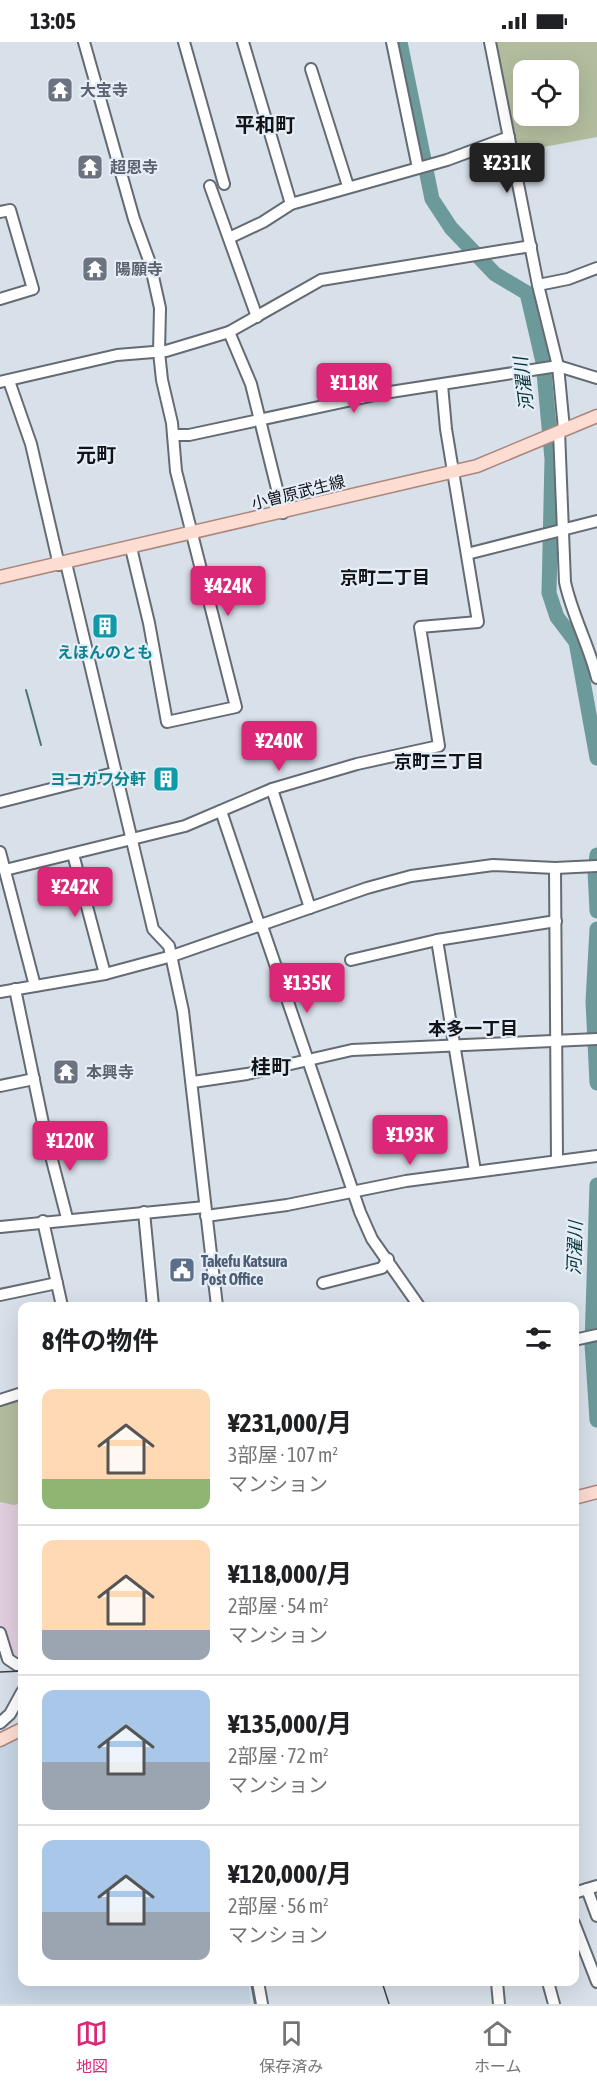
<!DOCTYPE html>
<html lang="ja">
<meta charset="utf-8">
<style>
body{margin:0;font-family:"Asap Condensed","Noto Sans JP",sans-serif;background:#f2f2f2;color:#202124;height:100vh;display:flex;flex-direction:column;font-size:22px;white-space:nowrap}
*{box-sizing:border-box;margin:0}
p{font-size:20px;color:#757577}
.icon{flex:none;width:33px;height:33px;fill:none;stroke:currentColor;stroke-width:2;stroke-linecap:round;stroke-linejoin:round}
.map{position:relative;flex:1;overflow:hidden}
.sheet{position:absolute;left:18px;top:1260px;width:561px;height:684px;display:flex;flex-direction:column;background:#fff;border-radius:12px;box-shadow:0 6px 24px #0002}
.sheet>*{flex:none}
.tools{position:absolute;left:513px;top:18px;display:grid;gap:12px}
.tools a{display:grid;place-items:center;width:66px;height:66px;border-radius:12px;background:#fff;box-shadow:0 6px 24px #0002;font-size:30px}
.price{position:absolute;translate:-50% -51px;padding:0 14px;border-radius:6px;background:#db2777;color:#fff;font-size:20px;line-height:39px;filter:drop-shadow(0 2px 3px #0008)}
.price::after{content:'';position:absolute;left:50%;top:36px;width:18px;height:14px;margin-left:-9px;background:inherit;clip-path:polygon(0 0,100% 0,50% 100%)}
.price.selected{background:#222;color:#fff}
ul{padding:0;list-style:none}
li{display:flex;align-items:center;gap:18px;height:150px;padding:0 24px}
li+li{border-top:2px solid #e0e0e0}
li span{display:grid;place-items:center;flex:none;width:168px;height:120px;border-radius:12px;color:#555}
li>.icon{margin-inline-start:auto}
span .icon{width:72px;height:72px;fill:#fffc;stroke-width:1}
li b{font-size:26px}
h2{display:flex;justify-content:space-between;align-items:center;height:72px;padding:0 24px;font-size:26px}
.status{display:flex;justify-content:space-between;align-items:center;height:42px;padding:0 30px;background:#fff;direction:ltr}
.status svg{height:16px;fill:currentColor}
.tabs{display:flex;justify-content:space-around;align-items:center;height:84px;border-top:2px solid #e0e0e0;background:#fff;font-size:16px;color:#757577}
.tabs a{display:grid;justify-items:center;gap:3px}
.tabs .selected{color:#db2777}
.map>svg:first-child{display:block}
.built{fill:#c8d6e5}
.education{fill:#e1cede}
.green{fill:#b3bd9e;fill-rule:evenodd}
.lines{fill:none;stroke-linecap:round;stroke-linejoin:round}
.stream{stroke:#517273;stroke-width:2}
.river{stroke:#6c9a9b;stroke-width:15}
.minor-casing{stroke:#646b73;stroke-width:14}
.major-casing{stroke:#aa867d;stroke-width:15}
.minor{stroke:#fff;stroke-width:10}
.major{stroke:#fddcd2;stroke-width:12}
.tram{stroke:#3c3f44;stroke-width:1.5}
.labels{text-anchor:middle;stroke-width:4.5;stroke-linejoin:round;paint-order:stroke}
.worship-label{font-size:16px;font-weight:bold;fill:#5b616d;stroke:#e5edf7;text-anchor:start}
.street-label{font-size:16px;fill:#111317;stroke:#e5edf7}
.culture-label{font-size:16px;font-weight:bold;fill:#0d838f;stroke:#e5edf7}
.service-label{font-size:16px;font-weight:bold;fill:#4e5e75;stroke:#e5edf7;text-anchor:start}
.water-label{font-size:18px;font-style:italic;fill:#063637;stroke:#e5edf7}
.neighbourhood-label{font-size:18px;font-weight:bold;fill:#111317;stroke:#e5edf7}
.quarter-label{font-size:20px;font-weight:bold;fill:#111317;stroke:#e5edf7}
</style>
<div class="status"><b>13:05</b><svg viewBox="0 0 49 12"><path d="M0 12V9h3v3zM5 12V6h3v6zM10 12V3h3v9zM15 12V0h3v12zM26 1h20v11H26zM47 4h2v5h-2z"/></svg></div>
<div class="map">
<svg width="597" height="1962" viewBox="0 0 597 1962">
<rect width="100%" height="100%" fill="#d8e0e9"/>
<path class="built" d="M 22,1694 L 22,1940 L 248,1940 L 251,1962 L 0,1962 L 0,1705 Z"/>
<path class="education" d="M 22,1355 L 22,1612 L 11,1615 L 0,1586 L 0,1362 Z"/>
<g class="green">
<path d="M 494,0 L 597,0 L 597,95 L 517,110 ZM 524,28 L 568,28 L 568,74 L 524,74 Z"/>
<path d="M 22,1357 L 22,1461 L 14,1463 L 0,1460 L 0,1363 Z"/>
</g>
<g class="lines">
<g class="stream">
<path d="M 26,648 L 41,703"/>
<path d="M 251,1940 L 255,1962"/>
</g>
<g class="river">
<path d="M 400,0 L 432,157 L 451,186 L 495,232 L 527,251 L 543,320 L 552,417 L 549,551 L 557,575 L 576,600 L 597,716"/>
<path d="M 597,813 L 595,829 L 597,869"/>
<path d="M 597,887 L 593,960 L 597,1041"/>
<path d="M 597,1143 L 592,1302 L 597,1378"/>
</g>
<defs>
<g id="minor">
<path d="M 84,0 L 134,177 L 150,221 L 160,266 L 159,310 L 162,338 L 172,381 L 176,429 L 236,665 L 167,680 L 149,581 L 131,506"/>
<path d="M 184,0 L 224,142"/>
<path d="M 243,0 L 291,162"/>
<path d="M 392,0 L 418,126"/>
<path d="M 490,0 L 538,243 L 558,324 L 564,387"/>
<path d="M 311,27 L 348,144"/>
<path d="M 210,144 L 257,275"/>
<path d="M 0,170 L 10,168 L 33,247 L 0,257"/>
<path d="M 229,196 L 263,180 L 291,162 L 447,118 L 509,95"/>
<path d="M 538,243 L 568,237 L 597,226"/>
<path d="M 229,290 L 251,342 L 283,471"/>
<path d="M 9,339 L 31,402 L 59,523"/>
<path d="M 0,340 L 117,313 L 166,309 L 196,300 L 229,290 L 321,238 L 531,204"/>
<path d="M 559,389 L 565,540 C 572,573 589,603 597,636"/>
<path d="M 173,393 L 189,393 L 384,351 L 558,324 L 597,336"/>
<path d="M 467,512 L 597,479"/>
<path d="M 66,521 L 153,887 L 169,904 L 183,969 L 217,1264"/>
<path d="M 272,747 L 310,866"/>
<path d="M 0,760 L 114,731"/>
<path d="M 221,769 L 260,885"/>
<path d="M 0,810 L 35,944"/>
<path d="M 73,812 L 105,932"/>
<path d="M 555,826 L 557,1119"/>
<path d="M 5,828 L 185,784 L 272,747 L 357,722 L 439,704 L 420,585 L 478,580 L 446,387 L 442,343"/>
<path d="M 262,884 L 360,1170 L 372,1197 L 419,1264"/>
<path d="M 437,898 L 475,1129"/>
<path d="M 351,918 L 437,898 L 556,879"/>
<path d="M 15,947 L 45,1091 L 67,1176"/>
<path d="M 0,950 L 105,932 L 172,914 L 367,846 L 411,834 L 493,823 L 555,826 L 597,824"/>
<path d="M 193,1040 L 247,1032 L 352,1008 L 597,997"/>
<path d="M 0,1044 L 34,1037"/>
<path d="M 144,1170 L 153,1264"/>
<path d="M 206,1174 L 287,1163 L 406,1139 L 597,1114"/>
<path d="M 43,1179 L 62,1264"/>
<path d="M 0,1185 L 205,1165"/>
<path d="M 323,1241 L 382,1226 L 388,1217"/>
<path d="M 0,1253 L 57,1241"/>
<path d="M 574,1298 L 597,1293"/>
<path d="M 0,1358 L 22,1351"/>
<path d="M 0,1591 L 8,1617 L 17,1623 L 22,1621"/>
<path d="M 0,1681 L 10,1672 L 22,1650"/>
<path d="M 587,1847 L 597,1874"/>
<path d="M 574,1851 L 597,1844"/>
<path d="M 574,1881 L 597,1940"/>
<path d="M 258,1940 L 262,1962"/>
<path d="M 497,1940 L 499,1962"/>
<path d="M 548,1940 L 554,1962"/>
</g>
<g id="major">
<path d="M 0,535 L 477,424 L 597,374"/>
<path d="M 574,1456 L 597,1450"/>
<path d="M 0,1698 L 22,1687"/>
</g>
</defs>
<use href="#minor" class="minor-casing"/>
<use href="#major" class="major-casing"/>
<use href="#minor" class="minor"/>
<use href="#major" class="major"/>
<g class="tram">
<path d="M 0,1630 L 22,1629"/>
<path d="M 382,1940 L 389,1962"/>
</g>
</g>
<defs>
<symbol id="temple-square" viewBox="-11 -11 22 22"><rect x="-9" y="-9" width="18" height="18" rx="4" fill="#6b7280" stroke="#e5edf7"/><path d="M0-6L5-2H3V0L6.5 2.5H4V6H1.5V3h-3V6H-4V2.5H-6.5L-3 0V-2H-5Z" fill="#fff"/></symbol>
<symbol id="building-square" viewBox="-11 -11 22 22"><rect x="-9" y="-9" width="18" height="18" rx="4" fill="#0f9aa8" stroke="#e5edf7"/><path d="M-4-6H4V6H1V3H-1V6H-4ZM-2.5-4.3h1.7v1.8h-1.7ZM.8-4.3h1.7v1.8H.8ZM-2.5-1h1.7V.8h-1.7ZM.8-1h1.7V.8H.8Z" fill="#fff"/></symbol>
<symbol id="civic-square" viewBox="-11 -11 22 22"><rect x="-9" y="-9" width="18" height="18" rx="4" fill="#5c6f8a" stroke="#e5edf7"/><path d="M-.6-6.5H3V-4.5H.6V-3L4-1V1h2V6H-6V1h2V-1L-.6-3ZM-1.2 2.5V6h2.4V2.5Z" fill="#fff"/></symbol>
</defs>
<g fill-rule="evenodd">
<use href="#temple-square" x="45" y="33" width="30" height="30"/>
<use href="#temple-square" x="75" y="110" width="30" height="30"/>
<use href="#temple-square" x="80" y="212" width="30" height="30"/>
<use href="#building-square" x="90" y="569" width="30" height="30"/>
<use href="#building-square" x="151" y="722" width="30" height="30"/>
<use href="#temple-square" x="51" y="1015" width="30" height="30"/>
<use href="#civic-square" x="167" y="1213" width="30" height="30"/>
</g>
<g class="labels">
<g class="worship-label">
<text x="80" y="54">大宝寺</text>
<text x="110" y="131">超恩寺</text>
<text x="115" y="233">陽願寺</text>
<text x="86" y="1036">本興寺</text>
</g>
<g class="street-label">
<text transform="translate(298 450) rotate(-14)" y="6">小曽原武生線</text>
</g>
<g class="culture-label">
<text x="105" y="616">えほんのとも</text>
<text x="146" y="743" text-anchor="end">ヨコガワ分軒</text>
</g>
<g class="service-label">
<text x="201" y="1225">Takefu Katsura<tspan x="201" dy="18">Post Office</tspan></text>
</g>
<g class="water-label">
<text transform="translate(524 342) rotate(-97)" y="6">河濯川</text>
<text transform="translate(575 1206) rotate(-88)" y="6">河濯川</text>
</g>
<g class="neighbourhood-label">
<text x="385" y="542">京町二丁目</text>
<text x="439" y="726">京町三丁目</text>
<text x="473" y="993">本多一丁目</text>
</g>
<g class="quarter-label">
<text x="265" y="90">平和町</text>
<text x="96" y="420">元町</text>
<text x="271" y="1032">桂町</text>
</g>
</g>
</svg>
<div class="tools">
<a><svg class="icon" aria-label="locate" viewBox="0 0 24 24"><circle cx="12" cy="12" r="6"/><path d="M12 2v4M12 18v4M2 12h4M18 12h4"/></svg></a>
</div>
<b class="price selected" style="left:507px;top:152px">¥231K</b>
<b class="price" style="left:354px;top:372px">¥118K</b>
<b class="price" style="left:228px;top:575px">¥424K</b>
<b class="price" style="left:279px;top:730px">¥240K</b>
<b class="price" style="left:75px;top:876px">¥242K</b>
<b class="price" style="left:307px;top:972px">¥135K</b>
<b class="price" style="left:410px;top:1124px">¥193K</b>
<b class="price" style="left:70px;top:1130px">¥120K</b>
<section class="sheet">
<h2>8件の物件<svg class="icon" aria-label="filters" viewBox="0 0 24 24"><path d="M4 7h16M4 17h16"/><circle cx="9" cy="7" r="2"/><circle cx="15" cy="17" r="2"/></svg></h2>
<ul>
<li><span style="background:linear-gradient(#ffd9b3 75%,#8fb573 0)"><svg class="icon" aria-label="home" viewBox="0 0 24 24"><path d="M3 11l9-7 9 7M6 9v11h12V9"/></svg></span><div><b>¥231,000/月</b><p>3部屋 · 107 m²</p><p>マンション</p></div></li>
<li><span style="background:linear-gradient(#ffd9b3 75%,#9aa5b1 0)"><svg class="icon" aria-label="home" viewBox="0 0 24 24"><path d="M3 11l9-7 9 7M6 9v11h12V9"/></svg></span><div><b>¥118,000/月</b><p>2部屋 · 54 m²</p><p>マンション</p></div></li>
<li><span style="background:linear-gradient(#a9c7e8 60%,#9aa5b1 0)"><svg class="icon" aria-label="home" viewBox="0 0 24 24"><path d="M3 11l9-7 9 7M6 9v11h12V9"/></svg></span><div><b>¥135,000/月</b><p>2部屋 · 72 m²</p><p>マンション</p></div></li>
<li><span style="background:linear-gradient(#a9c7e8 60%,#9aa5b1 0)"><svg class="icon" aria-label="home" viewBox="0 0 24 24"><path d="M3 11l9-7 9 7M6 9v11h12V9"/></svg></span><div><b>¥120,000/月</b><p>2部屋 · 56 m²</p><p>マンション</p></div></li>
</ul>
</section>
</div>
<nav class="tabs">
<a class="selected"><svg class="icon" aria-label="map" viewBox="0 0 24 24"><path d="M3 6l6-2 6 2 6-2v14l-6 2-6-2-6 2zM9 4v14M15 6v14"/></svg>地図</a>
<a><svg class="icon" aria-label="saved" viewBox="0 0 24 24"><path d="M7 4h10v16l-5-4-5 4z"/></svg>保存済み</a>
<a><svg class="icon" aria-label="home" viewBox="0 0 24 24"><path d="M3 11l9-7 9 7M6 9v11h12V9"/></svg>ホーム</a>
</nav>
